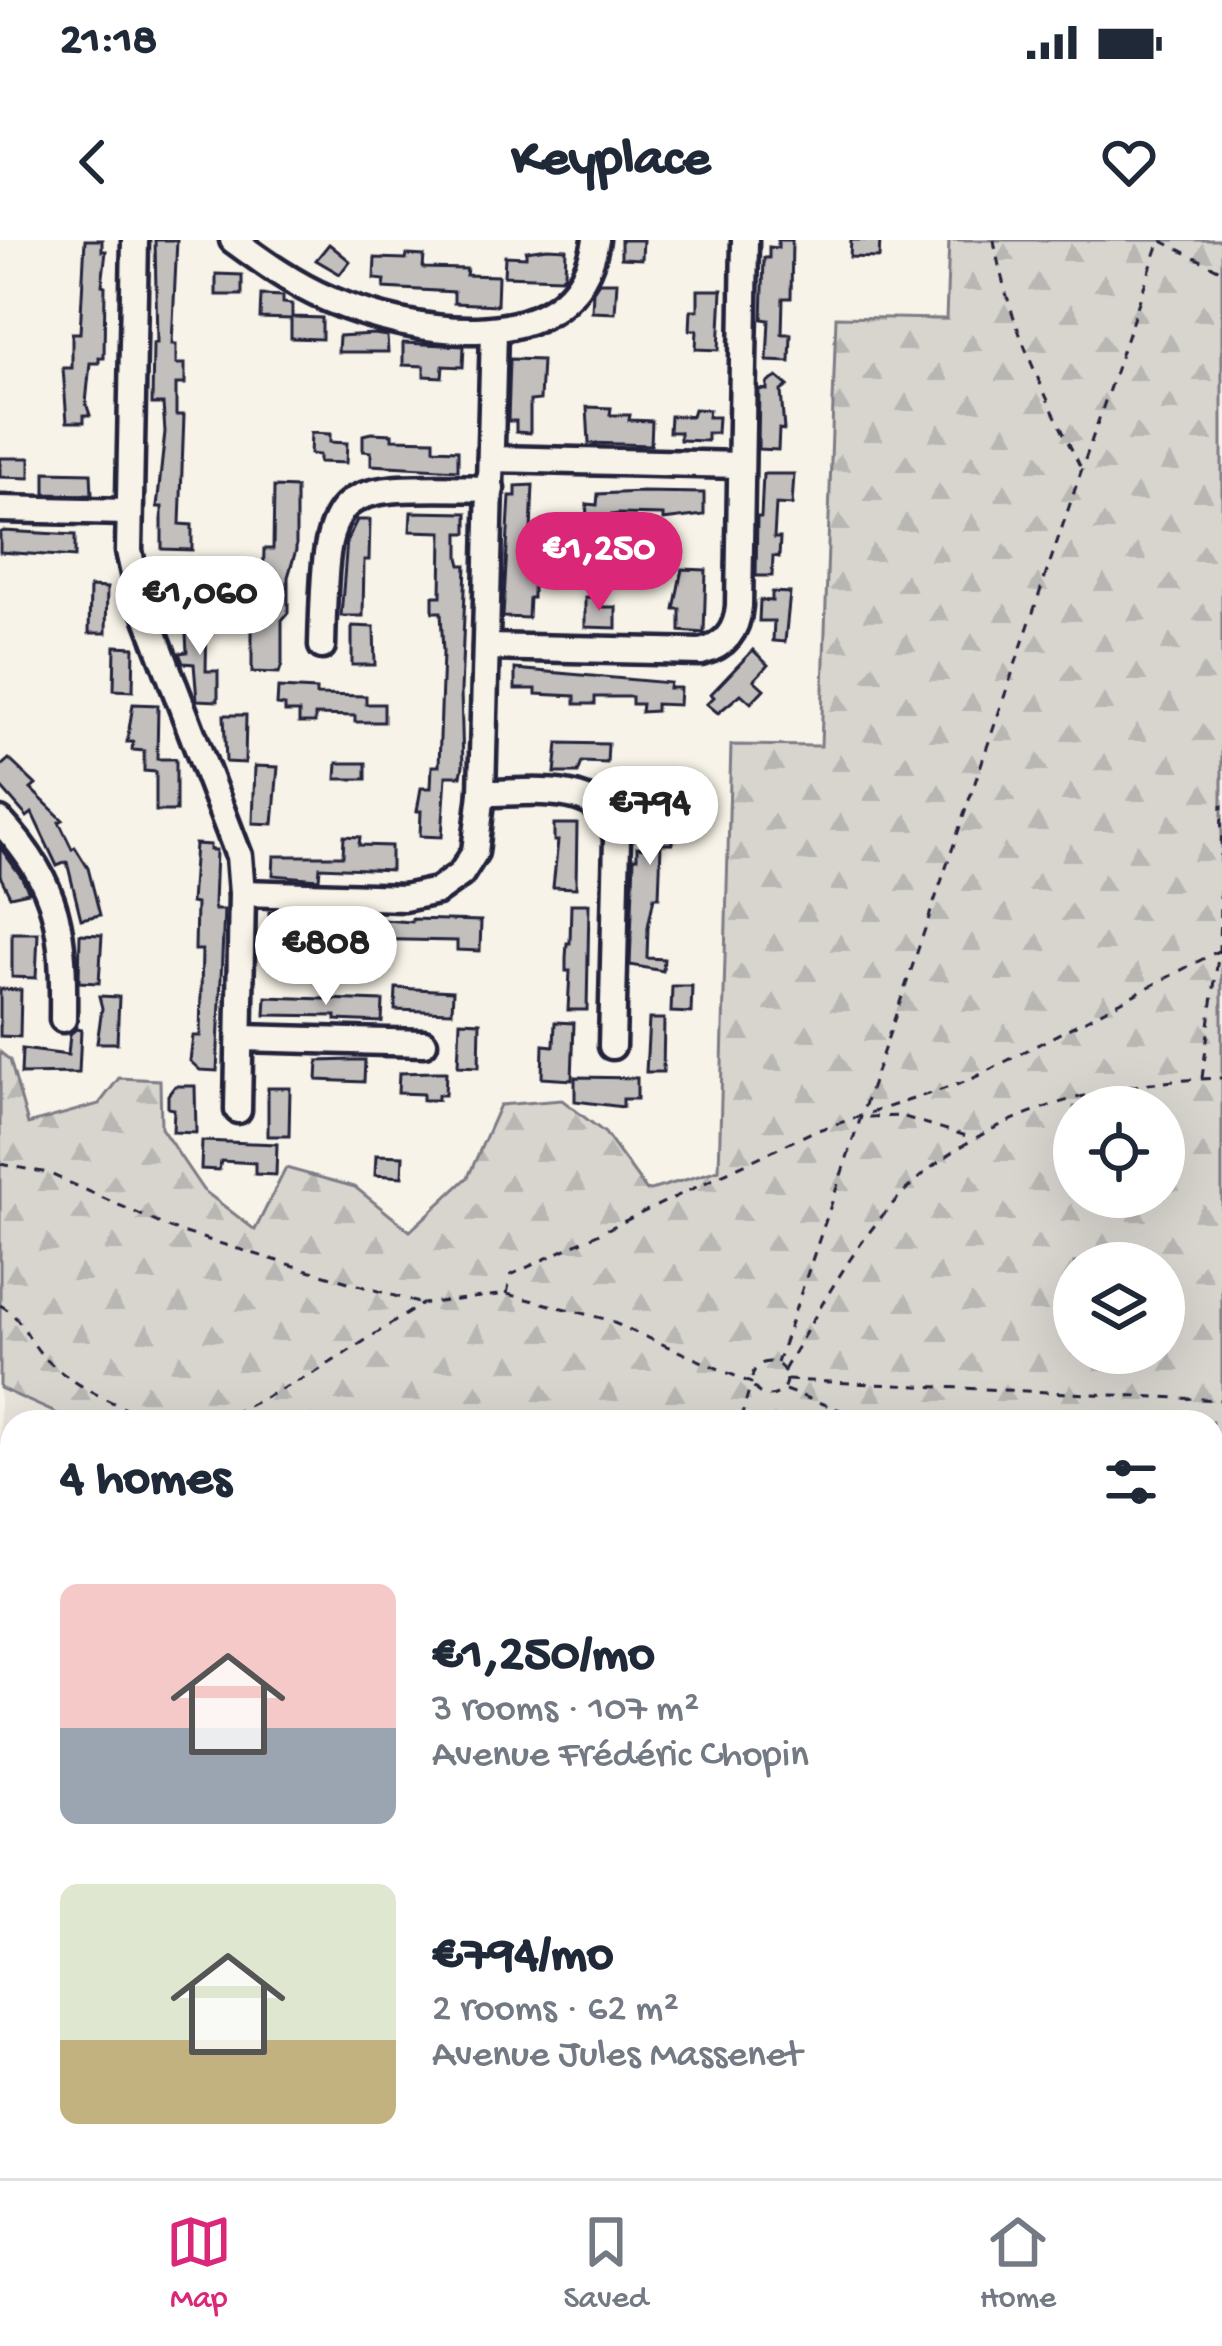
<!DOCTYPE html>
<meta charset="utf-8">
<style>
body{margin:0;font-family:"Gochi Hand",sans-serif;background:#f2f2f3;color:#1f2937;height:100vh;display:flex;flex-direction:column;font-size:45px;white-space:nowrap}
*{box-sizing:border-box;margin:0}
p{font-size:39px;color:#747a83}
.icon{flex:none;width:66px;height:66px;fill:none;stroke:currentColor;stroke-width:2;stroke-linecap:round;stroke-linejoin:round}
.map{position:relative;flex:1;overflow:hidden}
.sheet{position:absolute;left:0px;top:1170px;width:1224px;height:768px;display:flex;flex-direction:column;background:#fff;border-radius:36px 36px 0 0;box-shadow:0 12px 48px #0002}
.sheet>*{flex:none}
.tools{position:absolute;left:1053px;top:846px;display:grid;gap:24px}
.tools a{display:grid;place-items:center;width:132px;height:132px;border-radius:50%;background:#fff;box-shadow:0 12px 48px #0002;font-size:60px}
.price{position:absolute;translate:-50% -102px;padding:0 27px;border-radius:42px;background:#fff;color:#222;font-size:39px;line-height:78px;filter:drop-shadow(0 3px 6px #0008)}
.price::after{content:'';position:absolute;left:50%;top:72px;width:36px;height:27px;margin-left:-18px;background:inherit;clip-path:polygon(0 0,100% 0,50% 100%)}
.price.selected{background:#db2777;color:#fff}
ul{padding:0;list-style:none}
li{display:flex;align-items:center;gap:36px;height:300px;padding:0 60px}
li span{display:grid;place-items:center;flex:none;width:336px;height:240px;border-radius:18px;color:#555}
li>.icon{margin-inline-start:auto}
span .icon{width:144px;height:144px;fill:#fffc;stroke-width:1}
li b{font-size:51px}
h2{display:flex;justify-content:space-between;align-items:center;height:144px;padding:0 60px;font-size:51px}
.status{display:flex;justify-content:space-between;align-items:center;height:84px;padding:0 60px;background:#fff;direction:ltr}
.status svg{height:33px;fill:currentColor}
header{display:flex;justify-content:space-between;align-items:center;height:156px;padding:0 60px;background:#fff;font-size:54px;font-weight:700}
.tab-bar{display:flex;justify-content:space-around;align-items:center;height:168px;border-top:3px solid #e0e1e3;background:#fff;font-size:33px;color:#747a83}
.tab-bar a{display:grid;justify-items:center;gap:6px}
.tab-bar .selected{color:#db2777}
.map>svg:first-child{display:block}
.built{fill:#e7e3db}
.green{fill:#d8d5cf;stroke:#7d7c85;stroke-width:3}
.forest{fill:url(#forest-firs);stroke:#7d7c85;stroke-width:3;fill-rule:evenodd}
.building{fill:#c2bfbd;stroke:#22223b;stroke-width:3}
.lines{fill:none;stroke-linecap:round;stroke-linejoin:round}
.minor-casing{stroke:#22223b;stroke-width:33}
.major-casing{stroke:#22223b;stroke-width:39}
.path{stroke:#22223b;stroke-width:3;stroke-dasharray:9 9;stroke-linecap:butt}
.minor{stroke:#f7f3e8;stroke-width:24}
.major{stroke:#f7f3e8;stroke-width:30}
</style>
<div class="status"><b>21:18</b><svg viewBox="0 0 49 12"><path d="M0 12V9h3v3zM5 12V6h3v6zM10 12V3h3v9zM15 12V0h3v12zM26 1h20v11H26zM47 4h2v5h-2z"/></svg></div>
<header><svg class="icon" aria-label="back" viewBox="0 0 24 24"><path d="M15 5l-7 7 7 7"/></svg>Keyplace<svg class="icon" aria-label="heart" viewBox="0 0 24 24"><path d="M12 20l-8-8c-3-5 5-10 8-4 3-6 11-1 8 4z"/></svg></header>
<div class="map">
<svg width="1222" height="1938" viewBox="0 0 1222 1938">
<defs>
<pattern id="forest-firs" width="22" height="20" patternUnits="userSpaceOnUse" patternTransform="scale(3)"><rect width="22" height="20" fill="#d8d5cf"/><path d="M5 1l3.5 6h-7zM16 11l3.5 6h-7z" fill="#b9b7b3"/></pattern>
</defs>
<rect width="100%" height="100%" fill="#f7f3e8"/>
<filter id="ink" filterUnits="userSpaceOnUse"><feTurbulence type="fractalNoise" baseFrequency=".00833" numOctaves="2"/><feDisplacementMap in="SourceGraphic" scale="24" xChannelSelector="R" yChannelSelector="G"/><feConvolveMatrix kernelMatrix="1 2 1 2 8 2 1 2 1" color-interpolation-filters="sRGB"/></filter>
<g filter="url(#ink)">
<path class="built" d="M 0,1148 L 76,1182 L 12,1182 L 12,1833 L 0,1820 Z"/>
<path class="green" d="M 1212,1585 L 1222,1620 L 1222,1938 L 359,1938 L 363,1926 L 1212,1926 Z"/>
<path class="forest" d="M 949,0 L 1222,0 L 1222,1620 L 1212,1585 L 1212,1182 L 76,1182 L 0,1148 L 0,812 L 10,820 L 28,884 L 99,864 L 119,838 L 160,840 L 161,888 L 203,950 L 255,990 L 286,928 L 355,947 L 410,991 L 468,937 L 500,865 L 562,860 L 605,893 L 647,951 L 719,930 L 731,505 L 821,506 L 836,77 L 946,79 ZM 1074,867 L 1164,867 L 1164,957 L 1074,957 ZM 1074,1023 L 1164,1023 L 1164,1113 L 1074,1113 Z"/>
<g class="building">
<path d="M 85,0 L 102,0 L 102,11 L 106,11 L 102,45 L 105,46 L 104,118 L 99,118 L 99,123 L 90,123 L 86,163 L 90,175 L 84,175 L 84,182 L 67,182 L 63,128 L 72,128 L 72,93 L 80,93 Z"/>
<path d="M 155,0 L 177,0 L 172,104 L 176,104 L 176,124 L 185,124 L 185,144 L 176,144 L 176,175 L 184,175 L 180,284 L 192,285 L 192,310 L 162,309 L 162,267 L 157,267 L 165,192 L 163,164 L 152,164 L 153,103 L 157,103 Z"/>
<path d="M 621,0 L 643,0 L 642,19 L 621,18 Z"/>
<path d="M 778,0 L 792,0 L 791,58 L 783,58 L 782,94 L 791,94 L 790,122 L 767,121 L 769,80 L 762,79 L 764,18 L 769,18 L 769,7 L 778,8 Z"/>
<path d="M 851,0 L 880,0 L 879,18 L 850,17 Z"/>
<path d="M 329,4 L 350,21 L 340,34 L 316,20 Z"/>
<path d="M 547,8 L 566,9 L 565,34 L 561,38 L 504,36 L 505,16 L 526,17 L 526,11 Z"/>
<path d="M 407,15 L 424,16 L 423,28 L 467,29 L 466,35 L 498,36 L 497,65 L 454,63 L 454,52 L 384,48 L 385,40 L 374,39 L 375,18 L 406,19 Z"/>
<path d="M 216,34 L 242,35 L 242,55 L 216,55 Z"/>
<path d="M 599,42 L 617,42 L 615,73 L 592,72 L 593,51 Z"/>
<path d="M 698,50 L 722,50 L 719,110 L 696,109 L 697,90 L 690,90 L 691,70 L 698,70 Z"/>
<path d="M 261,55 L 283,56 L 283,63 L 292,64 L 292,77 L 322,78 L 322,99 L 291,98 L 291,79 L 260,78 Z"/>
<path d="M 374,94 L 387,96 L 388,112 L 338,112 L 339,96 Z"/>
<path d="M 403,103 L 464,106 L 463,127 L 443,126 L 442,137 L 424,136 L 424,126 L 403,125 Z"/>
<path d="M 510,119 L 542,120 L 540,160 L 530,161 L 530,193 L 516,192 L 516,181 L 508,181 Z"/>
<path d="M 777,137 L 788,146 L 781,151 L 784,190 L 779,189 L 778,210 L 758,209 L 759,149 L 767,150 L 767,143 Z"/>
<path d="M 587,167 L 611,168 L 610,175 L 630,175 L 629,180 L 652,181 L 651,205 L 589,203 Z"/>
<path d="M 694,169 L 709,170 L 708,177 L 718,177 L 717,193 L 707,193 L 707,201 L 680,200 L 680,192 L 669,192 L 670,176 L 692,176 Z"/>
<path d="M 311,193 L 330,194 L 330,202 L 347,203 L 346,223 L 319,222 L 319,215 L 310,214 Z"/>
<path d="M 371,193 L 392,194 L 392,199 L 434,200 L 434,209 L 458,210 L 458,230 L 371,225 L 371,212 L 363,211 L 363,195 Z"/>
<path d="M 0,218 L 30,218 L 30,238 L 0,237 Z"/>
<path d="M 45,232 L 91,233 L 92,255 L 45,254 Z"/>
<path d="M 763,234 L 794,234 L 792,265 L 776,264 L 774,298 L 780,298 L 779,317 L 773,316 L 772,336 L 756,336 L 757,277 L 761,277 Z"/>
<path d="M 533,245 L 529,339 L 533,339 L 533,358 L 529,358 L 528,378 L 503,377 L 510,256 L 516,256 L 516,246 Z"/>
<path d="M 274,247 L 296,248 L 296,310 L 288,337 L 288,373 L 282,380 L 282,424 L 279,433 L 252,432 L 252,381 L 265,382 L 265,373 L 269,373 L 270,350 L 263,349 L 264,309 L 273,309 Z"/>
<path d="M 641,252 L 704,253 L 704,275 L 663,280 L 663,275 L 618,274 L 611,275 L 611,281 L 586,281 L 587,264 L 597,265 L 598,254 Z"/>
<path d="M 411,272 L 467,273 L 467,293 L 459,293 L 459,317 L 461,325 L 466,325 L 461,451 L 463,526 L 461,536 L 446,536 L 442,597 L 420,596 L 421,571 L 417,571 L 421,548 L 431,548 L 432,526 L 439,526 L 443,413 L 441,372 L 433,372 L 433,356 L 441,356 L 442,292 L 410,291 Z"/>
<path d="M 357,280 L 370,280 L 369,320 L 364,320 L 363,376 L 341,376 L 347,300 Z"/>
<path d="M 4,291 L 75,295 L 75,317 L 0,312 L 0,293 Z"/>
<path d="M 682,329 L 706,330 L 704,393 L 680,391 L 680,369 L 674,369 Z"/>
<rect x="158" y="337" width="21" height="21"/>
<path d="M 90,347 L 107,348 L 106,393 L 89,393 Z"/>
<path d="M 772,352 L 790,353 L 785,402 L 773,401 L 774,381 L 759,381 L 760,360 L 772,361 Z"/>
<path d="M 585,357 L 602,358 L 602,367 L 616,367 L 616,388 L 585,387 Z"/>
<path d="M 185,375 L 207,376 L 206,431 L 218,431 L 218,461 L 197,460 L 194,424 L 183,423 L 179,413 L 187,412 Z"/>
<path d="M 352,386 L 374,387 L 375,425 L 352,425 Z"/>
<path d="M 115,406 L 134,407 L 133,451 L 114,450 Z"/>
<path d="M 753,410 L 768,425 L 754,440 L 764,449 L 751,463 L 741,454 L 718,473 L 707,464 L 714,457 L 711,454 Z"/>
<path d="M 515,429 L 670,443 L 669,448 L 680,448 L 679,465 L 656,464 L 656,471 L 641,472 L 642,464 L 632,464 L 632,457 L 595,457 L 595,464 L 575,464 L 575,456 L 536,454 L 536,449 L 515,449 Z"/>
<path d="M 278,448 L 316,450 L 316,455 L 366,456 L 366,464 L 384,464 L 384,482 L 355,482 L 355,476 L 315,475 L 315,483 L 299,483 L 299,472 L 285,472 L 285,466 L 277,465 Z"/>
<path d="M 133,464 L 158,465 L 157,519 L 176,519 L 176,571 L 156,571 L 156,532 L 144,531 L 144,511 L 132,510 L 133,502 L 127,502 Z"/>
<path d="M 224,475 L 246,475 L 245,523 L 226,522 Z"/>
<path d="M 558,503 L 608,504 L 607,523 L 582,522 L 578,533 L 555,533 Z"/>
<path d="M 9,519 L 36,545 L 31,549 L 63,580 L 59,582 L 72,609 L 75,607 L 88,628 L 100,675 L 81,679 L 67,622 L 57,626 L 32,573 L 27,577 L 0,546 L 0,527 Z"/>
<path d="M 337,523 L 366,523 L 366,539 L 336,539 Z"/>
<path d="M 255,526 L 278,527 L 273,584 L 253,583 Z"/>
<path d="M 648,538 L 673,539 L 672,604 L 661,604 L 659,657 L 654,657 L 648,687 L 647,718 L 664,719 L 663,731 L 630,725 L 634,618 L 637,618 L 637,607 L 644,608 Z"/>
<path d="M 554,584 L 577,584 L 576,648 L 553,647 L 558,601 L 554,601 Z"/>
<path d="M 344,596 L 360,597 L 359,605 L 391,606 L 391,630 L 320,627 L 319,639 L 273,635 L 274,616 L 343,616 Z"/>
<path d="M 195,604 L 210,605 L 210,610 L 216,610 L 214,665 L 215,670 L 224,670 L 217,831 L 200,830 L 190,821 L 193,796 L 200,796 L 202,710 L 195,710 L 196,664 L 191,663 Z"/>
<path d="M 0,607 L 21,636 L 29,652 L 10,656 L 0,636 Z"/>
<path d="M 571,664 L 589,664 L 587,770 L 568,770 L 570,731 L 566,731 L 566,718 L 567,703 L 570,703 Z"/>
<path d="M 269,672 L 289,672 L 288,721 L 269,720 Z"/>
<path d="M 352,678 L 412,682 L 412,679 L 481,681 L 480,711 L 457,710 L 457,701 L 355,699 L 355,705 L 339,705 L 339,697 L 316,697 L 316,679 Z"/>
<path d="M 12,693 L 38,693 L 36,738 L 12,737 Z"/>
<path d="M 80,694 L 102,695 L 99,743 L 79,742 Z"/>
<path d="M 672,746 L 692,746 L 691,773 L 671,772 Z"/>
<path d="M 396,748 L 453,751 L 452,772 L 395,770 Z"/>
<path d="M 0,749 L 21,750 L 20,797 L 0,796 Z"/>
<path d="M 99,756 L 119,757 L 117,803 L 97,803 L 102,768 Z"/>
<path d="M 266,757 L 383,761 L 382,782 L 336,780 L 336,776 L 265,775 Z"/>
<path d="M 649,779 L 664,779 L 663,832 L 646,832 Z"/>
<path d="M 460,781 L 480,782 L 479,827 L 458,826 Z"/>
<path d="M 555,782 L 574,783 L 572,840 L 542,838 L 543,805 L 554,806 Z"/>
<path d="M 76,789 L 81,790 L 79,833 L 21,834 L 22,809 L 68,815 L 70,794 Z"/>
<path d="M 353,820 L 365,820 L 364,842 L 317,840 L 318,821 Z"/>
<path d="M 434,832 L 446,832 L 445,855 L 438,855 L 438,860 L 423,860 L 423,854 L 398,853 L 399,833 Z"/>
<path d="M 575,837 L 637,838 L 637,859 L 623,859 L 623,867 L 575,861 Z"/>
<path d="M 175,846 L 195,846 L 196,893 L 173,892 L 174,869 L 168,868 L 168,855 Z"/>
<path d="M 268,848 L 290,848 L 289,896 L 268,896 Z"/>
<path d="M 202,901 L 277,904 L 276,935 L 255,934 L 255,923 L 221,921 L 219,930 L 201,929 Z"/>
<path d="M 376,915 L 403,916 L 402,937 L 375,935 Z"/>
<path d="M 2,1480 L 12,1509 L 12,1571 L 0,1575 Z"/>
<path d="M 0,1587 L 3,1587 L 12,1616 L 12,1691 L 0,1695 Z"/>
</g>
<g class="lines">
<defs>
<g id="minor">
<path d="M 135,0 L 129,311 L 138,352 L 239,616 L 242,653 L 238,870"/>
<path d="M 233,0 C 263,22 293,44 328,59 C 411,95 575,124 596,0"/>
<path d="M 491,219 L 740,225"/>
<path d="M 0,269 L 127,272"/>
<path d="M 322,406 C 326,242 329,246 491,249"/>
<path d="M 486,407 L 701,412 C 725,406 737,391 739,366 L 745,0"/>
<path d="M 482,553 C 528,554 605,538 617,599 L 612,806"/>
<path d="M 0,581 C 61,647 64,693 63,779"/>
<path d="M 242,653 L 404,658 L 437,651 L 461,634 L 475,612 L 482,553 L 494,90"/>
<path d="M 240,798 L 424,803"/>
<path d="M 126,1926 L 129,1938"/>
</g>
<g id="major">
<path d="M 0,1841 L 12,1855"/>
<path d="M 78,1926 L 89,1938"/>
</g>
</defs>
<use href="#minor" class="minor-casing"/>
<use href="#major" class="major-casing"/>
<g class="path">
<path d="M 994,0 C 1007,80 1045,156 1081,228"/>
<path d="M 1162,1 L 1222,31"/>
<path d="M 1202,838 L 1219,710 L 1222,564"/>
<path d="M 869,877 L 901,876 L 970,897"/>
<path d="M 0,924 L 48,933 L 172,989 L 418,1063"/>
<path d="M 507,1054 L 511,1035 L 812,892 L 968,841 L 1222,709"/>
<path d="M 0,1065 C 24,1078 28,1103 48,1121 C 79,1150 117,1164 154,1182"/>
<circle cx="769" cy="1139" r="17"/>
<path d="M 777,1123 L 1160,0"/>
<path d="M 784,1130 C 815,1077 844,1022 883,975 C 966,874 1098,842 1222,838"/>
<path d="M 787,1140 L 1222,1160"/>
<path d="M 785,1150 L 873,1182"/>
<path d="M 216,1182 L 316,1132 L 422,1064 L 507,1054 L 605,1079 L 751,1143 L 740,1182"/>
<path d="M 1212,1306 L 1222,1310"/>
<path d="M 1212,1520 L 1222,1524"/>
</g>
<use href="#minor" class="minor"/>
<use href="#major" class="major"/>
</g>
</g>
</svg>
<div class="tools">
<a><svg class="icon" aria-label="locate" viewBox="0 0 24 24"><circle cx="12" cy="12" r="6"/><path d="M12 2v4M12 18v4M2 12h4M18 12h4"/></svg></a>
<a><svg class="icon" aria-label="layers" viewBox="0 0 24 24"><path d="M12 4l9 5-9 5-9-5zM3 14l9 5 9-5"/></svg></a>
</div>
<b class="price selected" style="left:599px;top:374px">€1,250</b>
<b class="price" style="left:200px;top:418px">€1,060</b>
<b class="price" style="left:650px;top:628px">€794</b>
<b class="price" style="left:326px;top:768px">€808</b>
<section class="sheet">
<h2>4 homes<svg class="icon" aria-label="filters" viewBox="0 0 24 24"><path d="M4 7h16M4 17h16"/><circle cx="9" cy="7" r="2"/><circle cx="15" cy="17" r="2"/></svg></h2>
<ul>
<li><span style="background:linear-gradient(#f6c9c9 60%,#9aa5b1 0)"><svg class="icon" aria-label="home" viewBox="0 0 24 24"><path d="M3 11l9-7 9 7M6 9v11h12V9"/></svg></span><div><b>€1,250/mo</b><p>3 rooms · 107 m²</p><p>Avenue Frédéric Chopin</p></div></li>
<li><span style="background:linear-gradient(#dfe7d0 65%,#c2b280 0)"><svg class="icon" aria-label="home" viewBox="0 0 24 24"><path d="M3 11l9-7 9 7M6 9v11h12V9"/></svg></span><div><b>€794/mo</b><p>2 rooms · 62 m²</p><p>Avenue Jules Massenet</p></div></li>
</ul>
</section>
</div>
<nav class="tab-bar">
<a class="selected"><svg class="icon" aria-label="map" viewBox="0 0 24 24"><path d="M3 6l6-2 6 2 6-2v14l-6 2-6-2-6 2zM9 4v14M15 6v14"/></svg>Map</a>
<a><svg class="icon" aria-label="saved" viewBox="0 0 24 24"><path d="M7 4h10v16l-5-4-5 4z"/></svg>Saved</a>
<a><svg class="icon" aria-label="home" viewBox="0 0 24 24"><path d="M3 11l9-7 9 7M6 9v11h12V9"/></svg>Home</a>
</nav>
